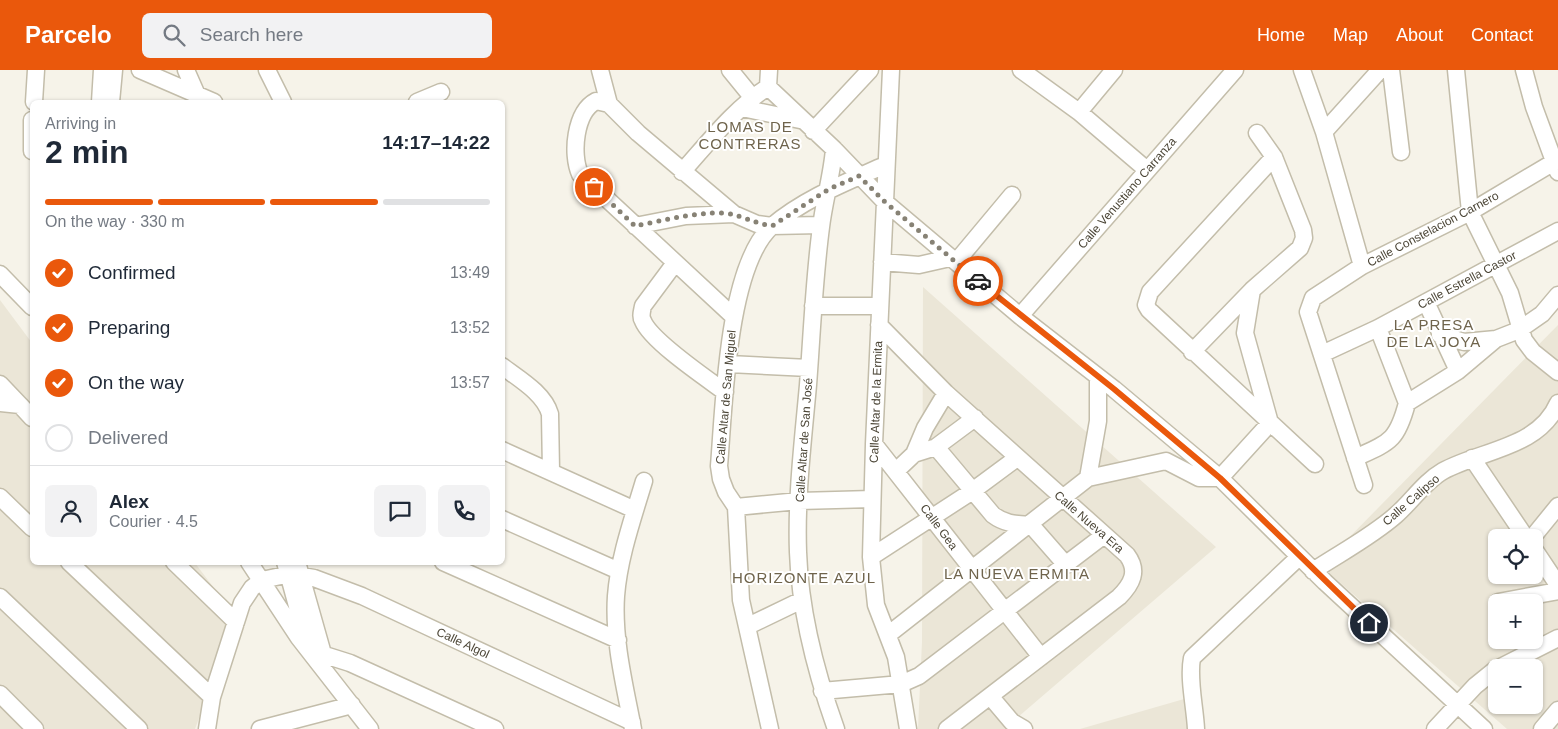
<!DOCTYPE html>
<meta charset="utf-8">
<style>
:root{--surface:#fff;--page:#f2f2f3;--text:#1f2937;--muted:#747a83;--line:#e0e1e3;--accent:#ea580c}
body{margin:0;font-family:Helvetica,sans-serif;background:var(--page);color:var(--text);height:100vh;display:flex;flex-direction:column;font-size:19px;white-space:nowrap}
*{box-sizing:border-box;margin:0}
p{font-size:16px;color:var(--muted)}
.icon{flex:none;width:28px;height:28px;fill:none;stroke:currentColor;stroke-width:2;stroke-linecap:round;stroke-linejoin:round}
.map{position:relative;flex:1;overflow:hidden}
.sheet{position:absolute;left:30px;top:30px;width:475px;height:465px;display:flex;flex-direction:column;background:var(--surface);border-radius:8px;box-shadow:0 1px 4px #0004}
.sheet>*{flex:none}
.tools{position:absolute;left:1488px;top:459px;display:grid;gap:10px}
.tools a{display:grid;place-items:center;width:55px;height:55px;border-radius:8px;background:var(--surface);box-shadow:0 1px 4px #0004;font-size:25px}
.pin{position:absolute;display:grid;place-items:center;width:42px;height:42px;color:#fff;margin:-21px;border:2px solid #fff;border-radius:50%;box-shadow:0 1px 5px #0007}
.courier{position:absolute;display:grid;place-items:center;width:50px;height:50px;margin:-25px;border:4px solid #ea580c;border-radius:50%;background:#fff;color:#222;box-shadow:0 1px 6px #0007}
.head em{font-style:normal;font-weight:600}
.head div{display:flex;flex-direction:column-reverse}
.head{display:flex;align-items:center;justify-content:space-between;height:85px;padding:0 15px}
h1{font-size:32px;font-weight:600;line-height:38px}
.bar{display:grid;grid-template-columns:repeat(4,1fr);gap:8px 5px;align-content:center;height:60px;padding:0 15px}
.bar i{height:6px;border-radius:4px;background:var(--line)}
.bar .selected{background:var(--accent)}
.bar p{grid-column:span 4}
.line{display:flex;align-items:center;gap:12px;padding:0 15px;border-top:1px solid var(--line)}
.line div{flex:1}
.round{display:grid;place-items:center;flex:none;width:52px;height:52px;border-radius:8px;background:var(--page)}
ol{padding:0 15px;list-style:none}
li{display:flex;align-items:center;gap:15px;height:55px}
li p{margin-inline-start:auto}
li .icon{padding:5px;border-radius:50%;background:var(--accent);color:#fff;stroke-width:4}
li:last-child{color:var(--muted)}
li i{width:28px;height:28px;border:2px solid var(--line);border-radius:50%}
header{display:flex;align-items:center;gap:30px;box-sizing:border-box;height:70px;padding:0 25px;background:var(--accent);color:#fff}
header strong{font-size:24px}
nav{display:flex;gap:28px;margin-inline-start:auto;font-size:18px}
.search{width:350px;height:45px;background:var(--page);display:flex;align-items:center;gap:12px;box-sizing:border-box;padding:0 18px;border-radius:8px;color:var(--muted);font-size:19px}
.map>svg:first-child{display:block}
</style>
<header>
<strong>Parcelo</strong>
<div class="search"><svg class="icon" aria-label="search" viewBox="0 0 24 24"><circle cx="10" cy="10" r="6"/><path d="M15 15l6 6"/></svg>Search here</div>
<nav><a>Home</a><a>Map</a><a>About</a><a>Contact</a></nav>
</header>
<div class="map">
<svg width="1558" height="659" viewBox="0 0 1558 659">
<rect width="100%" height="100%" fill="#f6f3e9"/>
<path fill="#ebe6d7" fill-rule="evenodd" d="M923 217 1216 477 1004 659H918L922 572Z
M0 230 32 273V492L195 493 236 547 195 659H0Z
M1558 255V659H1507L1321 496ZM1496 468H1534V505H1496ZM1496 532H1534V570H1496ZM1496 598H1534V635H1496Z
M1191 627 1194 659H1080Z"/>
<g fill="none" stroke-linecap="round" stroke-linejoin="round">
<g stroke="#c3bdaa" stroke-width="19">
<path id="minor" d="M140 0 214 32
M186 0 197 25
M267 0 283 32
M600 0 609 34
M730 0 752 27
M769 0 768 17 834 79 885 132 1020 246 1114 319 1220 408 1325 512 1484 659
M891 0 874 374 871 487 876 535 896 587 908 659
M1021 0 1079 42 1147 100
M1302 0 1324 62 1362 196
M1391 0 1401 82
M1456 0 1470 142 1510 223 1524 270 1533 282 1558 302
M1524 0 1534 37 1558 102
M34 32 36 0
M100 32 102 0
M111 32 114 0
M417 32 441 22
M742 38 800 50
M1079 42 1114 0
M32 50V81
M813 61 870 0
M1324 62 1380 0
M834 79C832 105 824 131 821 157 814 210 812 263 808 315 803 371 796 427 798 482 800 542 816 603 836 659
M1274 87 1150 222 1146 235 1149 240 1315 394
M682 102C709 72 734 39 768 17
M635 156 686 146 734 144
M882 192 919 195 950 188
M956 192 1012 125
M675 193 643 236C642 242 640 246 643 251 651 271 706 308 725 322
M0 204 32 237
M1426 232 1458 301
M813 236H880
M1020 246 1235 0
M734 247 580 104C571 84 575 42 596 31L609 34 638 63 734 144 757 154 772 156 821 155
M879 255 946 323 1127 485C1139 501 1132 514 1119 527L947 659
M1378 258 1407 333
M1440 265 1464 272 1496 269
M1192 282 1252 220 1300 178 1304 168 1303 160 1274 87 1257 63
M1322 284 1378 258 1558 161
M729 294 809 298
M502 296C519 309 544 323 550 344L551 401
M0 314 20 335
M0 333 20 335 32 348
M874 374 1041 587
M936 377 993 445C1005 454 1016 454 1031 455L1066 495
M502 380 635 440
M914 384 925 358 946 323
M1355 388C1390 372 1397 371 1407 333L1458 301 1496 269 1519 260 1542 244 1558 225
M1472 388 1526 468
M896 401 914 384 936 377 975 348
M1088 408 1098 351V307
M1364 415 1308 242 1313 228 1362 196 1470 142 1554 92
M0 427 32 458
M736 437 799 431 872 429
M502 449 619 501
M1532 468 1558 436
M1534 479 1558 515
M871 487 971 422 1017 388
M69 492 212 627
M174 492 236 552
M249 492 299 568 370 659
M285 492 307 573
M297 492 325 591
M443 492 618 570
M1313 501C1340 483 1371 467 1396 445 1412 431 1424 412 1443 401 1481 380 1539 378 1558 333
M0 527 139 659
M1498 532 1558 521
M748 556 802 530
M889 564 1088 408 1166 391 1199 408H1220L1270 353 1245 263 1252 220
M309 580 350 593 495 659
M1499 598 1558 568
M822 621 901 614 919 606 1103 466
M0 624 35 659
M990 626 1012 652 1024 659
M207 659 212 627 242 533 252 518 262 510 290 504 314 508 362 526 632 652
M260 659 352 635
M633 659C625 617 613 570 616 526 619 487 633 448 644 411
M770 659 741 530 736 437 726 422 721 409 719 396C724 337 727 196 772 156 805 128 847 112 885 95
M1196 659C1195 637 1188 609 1192 588L1299 487
M1435 659 1475 616 1496 599
M1542 659 1558 640"/>
</g>
<use href="#minor" stroke="#fff" stroke-width="16"/>
</g>
<g fill="none" stroke-linecap="round" stroke-linejoin="round">
<path stroke="#878275" stroke-width="5" stroke-dasharray="0 9" d="M594 117 635 156C660 151 712 138 735 145 748 149 759 154 772 156L829 119 859 106 885 132 978 211"/>
<path stroke="#ea580c" stroke-width="6" d="M978 211 1114 319 1220 408 1369 553"/>
</g>
<g text-anchor="middle" stroke-width="4" stroke-linejoin="round" paint-order="stroke">
<g font-size="12" fill="#4b4536" stroke="#fff">
<text transform="translate(1127 123) rotate(-49)" y="4">Calle Venustiano Carranza</text>
<text transform="translate(1433 159) rotate(-28)" y="4">Calle Constelacion Carnero</text>
<text transform="translate(1467 210) rotate(-28)" y="4">Calle Estrella Castor</text>
<text transform="translate(726 327) rotate(-85)" y="4">Calle Altar de San Miguel</text>
<text transform="translate(876 332) rotate(-88)" y="4">Calle Altar de la Ermita</text>
<text transform="translate(804 370) rotate(-86)" y="4">Calle Altar de San José</text>
<text transform="translate(1411 430) rotate(-41)" y="4">Calle Calipso</text>
<text transform="translate(1089 452) rotate(41)" y="4">Calle Nueva Era</text>
<text transform="translate(939 457) rotate(53)" y="4">Calle Gea</text>
<text transform="translate(463 573) rotate(25)" y="4">Calle Algol</text>
</g>
<g font-size="15" letter-spacing="1" fill="#6f644c" stroke="#fff">
<text x="750" y="62">LOMAS DE<tspan x="750" dy="17">CONTRERAS</tspan></text>
<text x="1434" y="260">LA PRESA<tspan x="1434" dy="17">DE LA JOYA</tspan></text>
<text x="1017" y="509">LA NUEVA ERMITA</text>
<text x="804" y="513">HORIZONTE AZUL</text>
</g>
</g>
</svg>
<div class="tools">
<a><svg class="icon" aria-label="locate" viewBox="0 0 24 24"><circle cx="12" cy="12" r="6"/><path d="M12 2v4M12 18v4M2 12h4M18 12h4"/></svg></a>
<a>+</a>
<a>−</a>
</div>
<div class="pin" style="left:594px;top:117px;background:#ea580c"><svg class="icon" aria-label="bag" viewBox="0 0 24 24"><path d="M5 8h14l-1 12H6zM9 8a3 3 0 0 1 6 0"/></svg></div>
<div class="pin" style="left:1369px;top:553px;background:#1f2937"><svg class="icon" aria-label="home" viewBox="0 0 24 24"><path d="M3 11l9-7 9 7M6 9v11h12V9"/></svg></div>
<div class="courier" style="left:978px;top:211px"><svg class="icon" aria-label="car" viewBox="0 0 24 24"><path d="M5 17H2v-5l4-1 3-4h7l3 4 3 1v5h-3M9 17h6M6 11h13"/><circle cx="7" cy="17" r="2"/><circle cx="17" cy="17" r="2"/></svg></div>
<section class="sheet">
<div class="head"><div><h1>2 min</h1><p>Arriving in</p></div><em>14:17–14:22</em></div>
<div class="bar"><i class="selected"></i><i class="selected"></i><i class="selected"></i><i></i><p>On the way · 330 m</p></div>
<ol>
<li><svg class="icon" aria-label="check" viewBox="0 0 24 24"><path d="M5 12l5 5 9-10"/></svg>Confirmed<p>13:49</p></li>
<li><svg class="icon" aria-label="check" viewBox="0 0 24 24"><path d="M5 12l5 5 9-10"/></svg>Preparing<p>13:52</p></li>
<li><svg class="icon" aria-label="check" viewBox="0 0 24 24"><path d="M5 12l5 5 9-10"/></svg>On the way<p>13:57</p></li>
<li><i></i>Delivered</li>
</ol>
<div class="line" style="height:90px"><a class="round"><svg class="icon" aria-label="person" viewBox="0 0 24 24"><circle cx="12" cy="8" r="4"/><path d="M4 21q1-7 8-7t8 7"/></svg></a><div><b>Alex</b><p>Courier · 4.5</p></div><a class="round"><svg class="icon" aria-label="chat" viewBox="0 0 24 24"><path d="M4 5h16v11H9l-5 4z"/></svg></a><a class="round"><svg class="icon" aria-label="phone" viewBox="0 0 24 24"><path d="M5 4h4l2 5-3 2q2 4 5 5l2-3 5 2v4C11 20 4 13 5 4z"/></svg></a></div>
</section>
</div>
